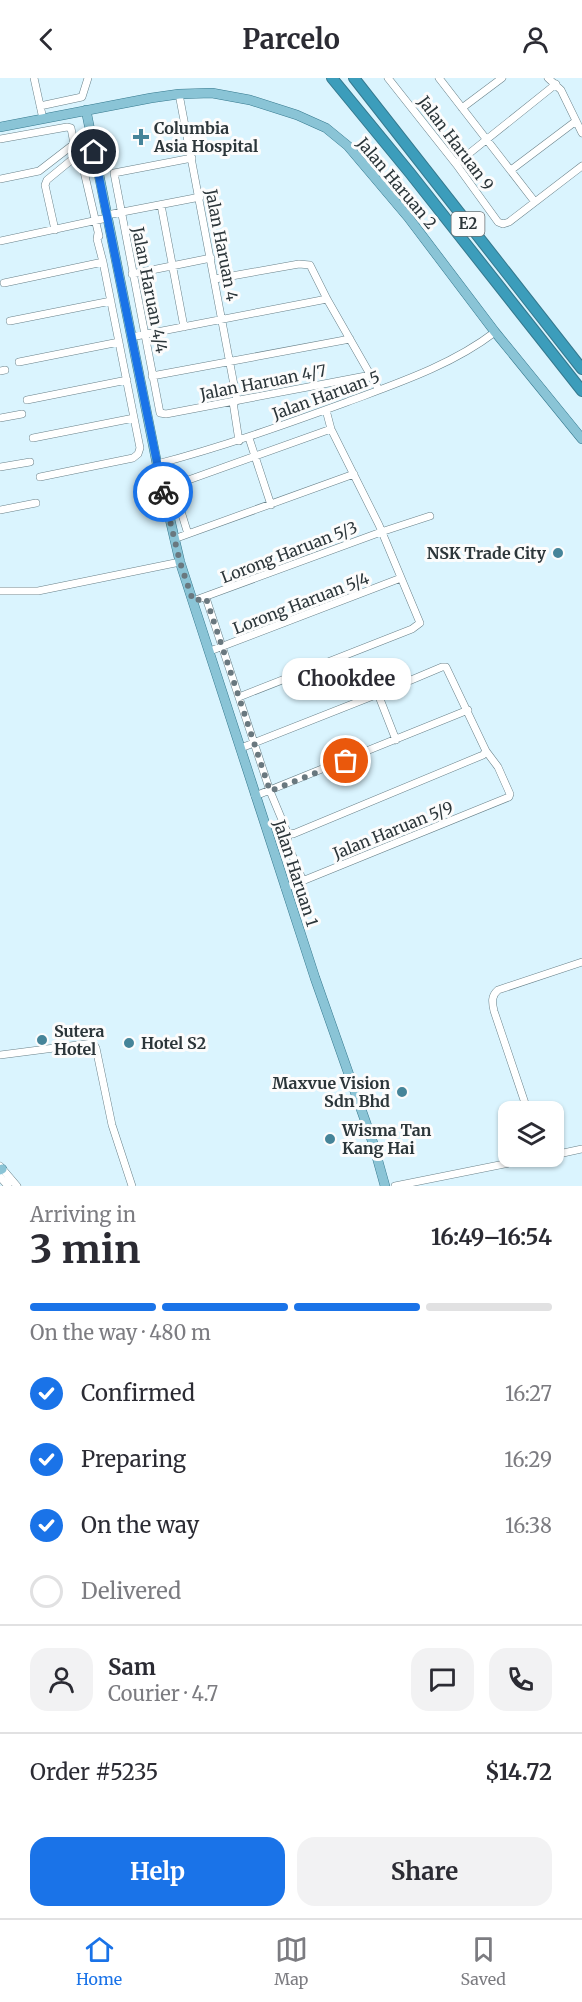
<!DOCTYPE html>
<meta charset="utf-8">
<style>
:root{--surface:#fff;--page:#f2f2f3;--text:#2b2b33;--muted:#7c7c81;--line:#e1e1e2;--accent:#1a73e8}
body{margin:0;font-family:Merriweather,serif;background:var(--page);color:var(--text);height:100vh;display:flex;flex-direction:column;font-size:22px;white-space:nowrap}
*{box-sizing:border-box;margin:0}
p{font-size:20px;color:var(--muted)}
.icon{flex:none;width:33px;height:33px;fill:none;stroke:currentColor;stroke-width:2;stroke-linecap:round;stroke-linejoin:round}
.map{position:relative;height:1108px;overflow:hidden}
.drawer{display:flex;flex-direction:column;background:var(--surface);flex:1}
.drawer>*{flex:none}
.fabs{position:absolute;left:498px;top:1023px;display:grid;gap:12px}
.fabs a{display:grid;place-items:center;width:66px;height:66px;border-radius:12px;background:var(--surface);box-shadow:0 2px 4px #0004;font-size:30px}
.pin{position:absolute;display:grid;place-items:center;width:51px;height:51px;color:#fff;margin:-26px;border:3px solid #fff;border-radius:50%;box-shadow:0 2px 6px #0007}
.courier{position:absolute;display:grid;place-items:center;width:60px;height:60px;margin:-30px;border:4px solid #1a73e8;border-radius:50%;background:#fff;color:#222;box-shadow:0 2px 8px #0007}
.bubble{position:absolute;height:42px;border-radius:18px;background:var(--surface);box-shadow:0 2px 4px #0004;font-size:20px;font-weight:700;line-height:42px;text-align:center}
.summary em{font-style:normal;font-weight:700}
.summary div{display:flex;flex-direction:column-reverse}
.summary{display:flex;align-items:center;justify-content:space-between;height:102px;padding:0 30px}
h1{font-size:39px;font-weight:700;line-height:45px}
.bar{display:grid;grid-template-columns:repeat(4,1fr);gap:9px 6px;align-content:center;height:72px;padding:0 30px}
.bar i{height:8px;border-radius:4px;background:var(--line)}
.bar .active{background:var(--accent)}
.bar p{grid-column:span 4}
.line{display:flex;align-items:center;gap:15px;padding:0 30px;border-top:2px solid var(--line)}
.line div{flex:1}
.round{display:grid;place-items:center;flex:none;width:63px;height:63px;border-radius:18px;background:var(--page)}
ol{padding:0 30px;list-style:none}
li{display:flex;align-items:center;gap:18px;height:66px}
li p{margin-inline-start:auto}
li .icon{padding:6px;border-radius:50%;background:var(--accent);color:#fff;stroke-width:4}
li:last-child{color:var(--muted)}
li i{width:33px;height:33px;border:3px solid var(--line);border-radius:50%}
.button{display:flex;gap:12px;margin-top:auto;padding:12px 30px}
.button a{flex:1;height:69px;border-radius:18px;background:var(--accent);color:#fff;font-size:24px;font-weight:700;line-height:69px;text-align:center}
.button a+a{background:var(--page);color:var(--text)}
header{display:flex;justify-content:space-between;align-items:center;height:78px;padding:0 30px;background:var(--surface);font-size:27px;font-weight:700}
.tab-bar{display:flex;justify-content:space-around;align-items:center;height:84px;border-top:2px solid var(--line);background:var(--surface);font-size:16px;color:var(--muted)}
.tab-bar a{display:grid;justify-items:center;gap:3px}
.tab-bar .active{color:var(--accent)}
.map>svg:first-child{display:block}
</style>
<header><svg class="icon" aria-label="back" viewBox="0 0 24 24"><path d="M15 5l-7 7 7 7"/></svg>Parcelo<svg class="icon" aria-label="person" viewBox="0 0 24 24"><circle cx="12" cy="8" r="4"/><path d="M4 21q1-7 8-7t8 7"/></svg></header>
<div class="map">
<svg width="582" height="1108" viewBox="0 0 582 1108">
<rect width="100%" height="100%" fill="#daf4fe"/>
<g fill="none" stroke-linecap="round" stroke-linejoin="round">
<g stroke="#698189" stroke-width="8">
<path id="minor" d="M34 0 43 41
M388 0 456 86 498 144 503 146 509 144 582 88
M439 0 535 124
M548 0 561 12 582 55
M179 16 237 323
M40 28 82 19 88 0
M462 30 502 0
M0 61 67 49 71 50 74 66 39 93 0 101
M192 80 114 95 160 335 166 336 371 297
M456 86 556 6
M511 92 576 43
M161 127 184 249
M107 137 200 119
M55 152 45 107 47 102 75 79 79 80 82 85 99 158
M0 163 107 140
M132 196 211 180
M215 201 299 186 310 187 327 221 379 312
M4 205 103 184
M10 243 111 223
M131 259 327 221
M19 284 119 264
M0 293 5 292
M152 298 350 261
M27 322 127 302
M233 324 239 363
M0 340 22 336
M33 360 134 340
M249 360 271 427
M157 386C222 369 284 347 347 324 398 305 452 287 495 254
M0 389 30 384
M40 399 133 380 138 376 140 370 103 184 97 161 98 155
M0 432 36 425
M188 456 175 414 176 408 180 405 331 351
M174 461 354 396
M0 513H38L180 484
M206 520 270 713 287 754 288 767 303 803
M193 523 381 454 430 438
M210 573 401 500
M378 616 396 662
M239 619 412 551 420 545 379 447 331 351 326 332
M241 670 378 616 442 589H446L486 673 498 689 510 716 509 719 285 810
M255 718 468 632
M287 754 293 756 483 677 486 673
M0 977 93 965 96 970 112 1047 132 1108
M528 1034 494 933C492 924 491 918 498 912L582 884
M554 1077 582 1071
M0 1088 17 1108
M0 1099 8 1108
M395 1108 544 1078"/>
</g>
<g stroke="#36798e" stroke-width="10">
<path id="major" d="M86 32 157 386 180 484 315 900 373 1065 385 1108
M0 49 151 20 179 16 212 15 250 22 297 37 326 50 348 68 408 139 495 254 582 361
M0 1092 2 1091"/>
</g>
<g stroke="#36798e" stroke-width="12">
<path id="highway" d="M332 0 410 95 582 313
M354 0 582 291"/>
</g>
<use href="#minor" stroke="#fff" stroke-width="7"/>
<use href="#major" stroke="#8ac4d6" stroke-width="9"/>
<use href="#highway" stroke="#3c9dbb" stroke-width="10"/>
</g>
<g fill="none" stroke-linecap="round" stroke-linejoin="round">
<path stroke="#69787f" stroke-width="6" stroke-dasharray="0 10.8" d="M163 414 180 484 193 523 206 520 270 713 346 683"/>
<path stroke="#1a73e8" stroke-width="8" d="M94 74 163 414"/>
</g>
<g fill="#458499" stroke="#fcfcfc" stroke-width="2">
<path d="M138 50h6v6h6v6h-6v6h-6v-6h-6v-6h6z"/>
<circle cx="558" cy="475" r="6"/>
<circle cx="42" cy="962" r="6"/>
<circle cx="129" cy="965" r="6"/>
<circle cx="402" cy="1014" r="6"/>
<circle cx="330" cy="1061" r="6"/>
</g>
<g text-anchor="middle" stroke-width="6" stroke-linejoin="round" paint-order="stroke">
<rect fill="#fcfcfc" stroke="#6a7174" stroke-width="1.5" x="451.5" y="134" width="33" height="24" rx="4.5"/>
<g font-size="15" font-weight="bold" fill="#2c363a">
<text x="468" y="151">E2</text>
</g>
<g font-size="16" font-weight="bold" fill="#2c363a" stroke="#fcfcfc" text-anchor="start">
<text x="154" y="56">Columbia<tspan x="154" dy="18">Asia Hospital</tspan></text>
<text x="546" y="481" text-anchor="end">NSK Trade City</text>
<text x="54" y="959">Sutera<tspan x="54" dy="18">Hotel</tspan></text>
<text x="141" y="971">Hotel S2</text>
<text x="390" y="1011" text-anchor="end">Maxvue Vision<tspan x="390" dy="18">Sdn Bhd</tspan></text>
<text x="342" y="1058">Wisma Tan<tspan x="342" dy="18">Kang Hai</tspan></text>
</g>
<g font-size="16" fill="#2c363a" stroke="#fcfcfc">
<text transform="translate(456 65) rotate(53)" y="6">Jalan Haruan 9</text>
<text transform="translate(397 105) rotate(50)" y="6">Jalan Haruan 2</text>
<text transform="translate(222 167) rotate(79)" y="6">Jalan Haruan 4</text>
<text transform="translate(150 212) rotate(79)" y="6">Jalan Haruan 4/4</text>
<text transform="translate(263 304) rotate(-11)" y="6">Jalan Haruan 4/7</text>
<text transform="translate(326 317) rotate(-20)" y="6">Jalan Haruan 5</text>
<text transform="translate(289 474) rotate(-21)" y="6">Lorong Haruan 5/3</text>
<text transform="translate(301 525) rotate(-21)" y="6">Lorong Haruan 5/4</text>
<text transform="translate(393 752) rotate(-22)" y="6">Jalan Haruan 5/9</text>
<text transform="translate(296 795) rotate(72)" y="6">Jalan Haruan 1</text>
</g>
</g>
</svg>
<div class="fabs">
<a><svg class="icon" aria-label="layers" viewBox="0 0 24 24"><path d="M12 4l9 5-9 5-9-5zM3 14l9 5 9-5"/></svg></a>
</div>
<div class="pin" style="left:346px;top:683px;background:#ea580c"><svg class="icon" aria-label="bag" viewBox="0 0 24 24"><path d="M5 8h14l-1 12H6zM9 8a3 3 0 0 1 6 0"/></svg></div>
<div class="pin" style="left:94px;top:74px;background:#1f2937"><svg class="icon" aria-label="home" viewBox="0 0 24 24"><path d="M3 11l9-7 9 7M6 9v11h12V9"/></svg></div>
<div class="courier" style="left:163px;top:414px"><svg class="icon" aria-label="bike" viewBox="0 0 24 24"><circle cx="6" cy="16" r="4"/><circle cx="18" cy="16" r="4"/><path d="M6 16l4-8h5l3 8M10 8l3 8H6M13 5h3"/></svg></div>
<div class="bubble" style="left:282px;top:580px;width:129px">Chookdee</div>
</div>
<section class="drawer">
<div class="summary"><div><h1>3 min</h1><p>Arriving in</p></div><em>16:49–16:54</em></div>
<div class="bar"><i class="active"></i><i class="active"></i><i class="active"></i><i></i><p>On the way · 480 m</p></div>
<ol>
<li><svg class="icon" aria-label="check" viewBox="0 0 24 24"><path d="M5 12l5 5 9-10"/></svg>Confirmed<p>16:27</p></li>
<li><svg class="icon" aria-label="check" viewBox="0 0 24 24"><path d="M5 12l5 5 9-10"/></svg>Preparing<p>16:29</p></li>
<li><svg class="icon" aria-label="check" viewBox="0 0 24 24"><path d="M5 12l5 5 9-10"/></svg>On the way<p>16:38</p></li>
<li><i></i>Delivered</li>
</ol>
<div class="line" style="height:108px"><a class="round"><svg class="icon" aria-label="person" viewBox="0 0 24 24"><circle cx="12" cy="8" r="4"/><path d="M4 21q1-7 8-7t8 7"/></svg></a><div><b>Sam</b><p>Courier · 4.7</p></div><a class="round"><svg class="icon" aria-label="chat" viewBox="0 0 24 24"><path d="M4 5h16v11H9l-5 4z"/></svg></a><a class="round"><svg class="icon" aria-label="phone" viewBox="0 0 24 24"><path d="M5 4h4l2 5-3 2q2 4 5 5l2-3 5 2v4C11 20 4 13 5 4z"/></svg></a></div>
<div class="line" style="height:78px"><div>Order #5235</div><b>$14.72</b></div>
<div class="button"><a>Help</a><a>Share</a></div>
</section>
<nav class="tab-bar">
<a class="active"><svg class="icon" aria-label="home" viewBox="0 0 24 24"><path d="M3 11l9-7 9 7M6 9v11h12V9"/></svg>Home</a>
<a><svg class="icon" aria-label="map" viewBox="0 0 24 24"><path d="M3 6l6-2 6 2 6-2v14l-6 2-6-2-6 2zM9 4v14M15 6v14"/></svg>Map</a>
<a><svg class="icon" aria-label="saved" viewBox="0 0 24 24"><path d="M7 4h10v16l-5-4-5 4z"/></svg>Saved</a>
</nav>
